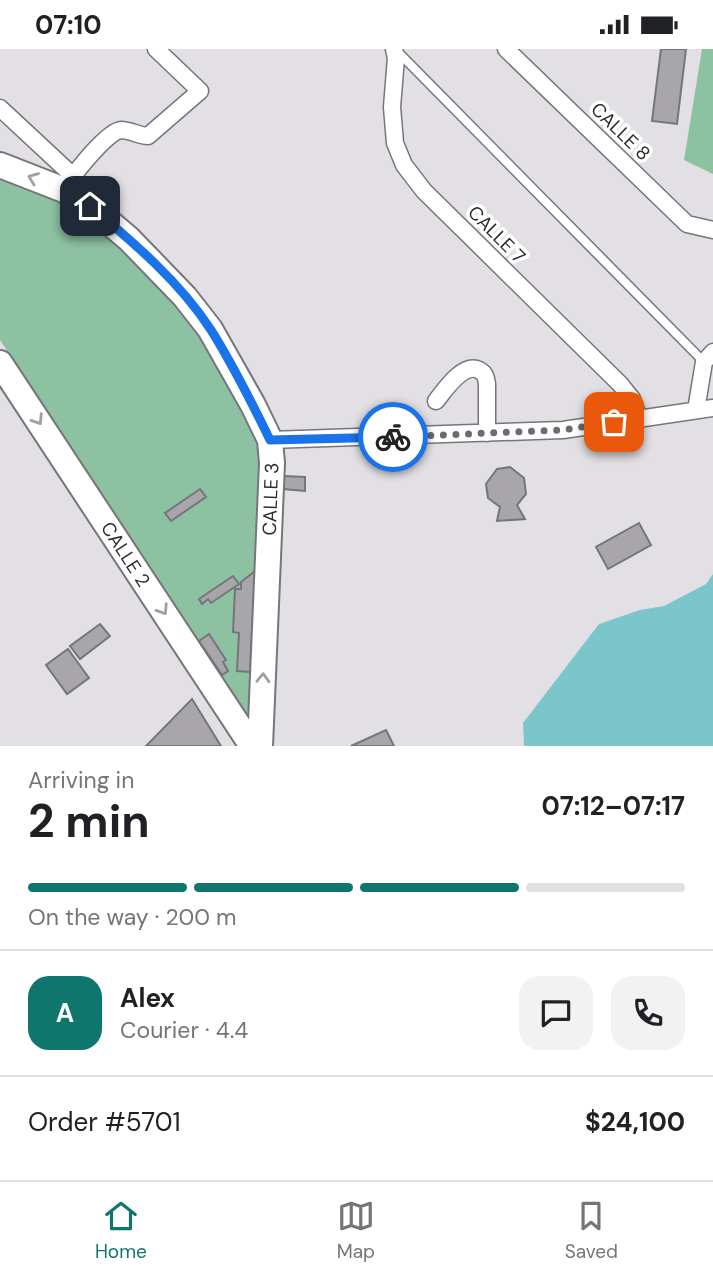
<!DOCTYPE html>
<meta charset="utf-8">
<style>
:root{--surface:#fff;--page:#f2f2f2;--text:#202124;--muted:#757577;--line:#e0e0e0;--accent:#0f766e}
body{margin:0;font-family:"DM Sans",sans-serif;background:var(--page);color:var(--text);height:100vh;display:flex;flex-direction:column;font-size:26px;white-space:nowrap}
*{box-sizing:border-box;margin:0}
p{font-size:23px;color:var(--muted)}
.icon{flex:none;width:38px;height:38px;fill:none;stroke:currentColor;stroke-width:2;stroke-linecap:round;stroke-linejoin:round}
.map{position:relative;height:697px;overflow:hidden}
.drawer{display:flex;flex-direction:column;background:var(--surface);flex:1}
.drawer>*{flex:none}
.pin{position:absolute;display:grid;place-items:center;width:60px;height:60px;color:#fff;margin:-30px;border-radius:14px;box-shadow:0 4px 10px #0006}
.courier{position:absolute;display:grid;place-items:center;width:70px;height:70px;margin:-35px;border:5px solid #1a73e8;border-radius:50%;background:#fff;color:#222;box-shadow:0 2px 9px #0007}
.head em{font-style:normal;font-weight:700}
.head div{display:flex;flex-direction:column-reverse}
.head{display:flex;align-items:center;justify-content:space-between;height:119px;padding:0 28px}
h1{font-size:46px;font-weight:700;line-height:52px}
.bar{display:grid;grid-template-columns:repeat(4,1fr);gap:10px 7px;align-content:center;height:84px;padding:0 28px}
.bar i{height:9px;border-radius:5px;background:var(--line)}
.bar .selected{background:var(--accent)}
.bar p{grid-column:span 4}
.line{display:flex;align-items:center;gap:18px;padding:0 28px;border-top:2px solid var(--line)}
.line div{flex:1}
.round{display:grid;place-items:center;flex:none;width:74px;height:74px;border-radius:21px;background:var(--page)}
.status{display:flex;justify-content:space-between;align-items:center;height:49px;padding:0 35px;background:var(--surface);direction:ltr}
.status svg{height:19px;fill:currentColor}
.tab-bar{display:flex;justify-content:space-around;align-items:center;height:98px;border-top:2px solid var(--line);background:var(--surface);font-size:19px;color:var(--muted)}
.tab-bar a{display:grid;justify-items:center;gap:4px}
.tab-bar .selected{color:var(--accent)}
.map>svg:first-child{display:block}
</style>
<div class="status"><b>07:10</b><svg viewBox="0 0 49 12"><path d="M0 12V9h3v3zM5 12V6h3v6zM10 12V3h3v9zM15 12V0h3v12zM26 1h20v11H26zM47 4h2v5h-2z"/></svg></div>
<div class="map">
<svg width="713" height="697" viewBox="0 0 713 697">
<rect width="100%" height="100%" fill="#e2e0e4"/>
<path fill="#8cc1a2" d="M702 0H713V125L684 111Z
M0 124 18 129 92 169 195 273 250 372 261 402 250 663 247 665 243 663 0 291Z"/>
<path fill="#7ac6cb" d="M713 525V697H524L523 674 599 575 640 561 664 557 706 535Z"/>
<path fill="#a8a6aa" stroke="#767579" stroke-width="2" d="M661 0H686L677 75 652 72Z
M510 418 524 429 526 445 517 456 525 470 497 472 500 458 488 449 486 435 497 420Z
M284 427 305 428V442L283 440Z
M200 440 206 448 171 472 165 464Z
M639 474 651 496 608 520 596 498Z
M255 522 250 623 237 622 239 584 233 583 235 540H241V533Z
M233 527 239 535 211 554 208 550 202 555 199 550Z
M100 575 110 587 80 610 70 597Z
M209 585 226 611 223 613 228 622 222 626 199 592Z
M68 600 89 629 67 645 46 616Z
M192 650 221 697H146Z
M386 681 394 697H351Z"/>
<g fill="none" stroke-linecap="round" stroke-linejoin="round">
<g stroke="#777579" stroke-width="11">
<path id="service" d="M396 1 704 313"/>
</g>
<g stroke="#777579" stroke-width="19">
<path id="minor" d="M394 0 396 9 392 58 395 94 404 116 424 142 620 335 632 350 639 370
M506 0 687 175 713 181
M0 59 72 126
M64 141C71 128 107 82 121 81 131 81 139 87 148 87L200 42 156 0
M436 352C444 342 463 313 479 321 485 324 486 328 487 335V384
M696 361 704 313 713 303
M270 391 563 381 713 359"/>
</g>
<g stroke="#777579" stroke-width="28">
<path id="primary" d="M0 116 64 141 90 157 129 190 185 248 210 280 253 356 270 391 272 414 260 697
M0 314 252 697"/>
</g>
<use href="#service" stroke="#fff" stroke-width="8"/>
<use href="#minor" stroke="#fff" stroke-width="16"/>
<use href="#primary" stroke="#fff" stroke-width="24"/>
</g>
<defs><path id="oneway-chevron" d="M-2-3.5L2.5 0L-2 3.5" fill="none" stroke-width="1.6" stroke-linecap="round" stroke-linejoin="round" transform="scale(1.75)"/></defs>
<g stroke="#a0a0a0">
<use href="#oneway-chevron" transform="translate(33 129) rotate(-159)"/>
<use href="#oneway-chevron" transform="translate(38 371) rotate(57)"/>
<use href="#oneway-chevron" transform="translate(163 561) rotate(57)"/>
<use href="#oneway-chevron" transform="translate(263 629) rotate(-88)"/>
</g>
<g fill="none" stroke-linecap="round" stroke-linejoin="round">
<path stroke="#6c6b6d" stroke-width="7" stroke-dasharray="0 12.6" d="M393 388 563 381 614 373"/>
<path stroke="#1a73e8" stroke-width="9" d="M90 157C134 194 180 233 211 281 233 316 252 354 270 391L393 388"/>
</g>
<g text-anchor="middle" stroke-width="7" stroke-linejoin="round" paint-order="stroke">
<g font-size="19" fill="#2d2c2d" stroke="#fff">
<text transform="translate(621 82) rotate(44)" y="7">CALLE 8</text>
<text transform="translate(497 185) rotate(45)" y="7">CALLE 7</text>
<text transform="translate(270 450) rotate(-88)" y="7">CALLE 3</text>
<text transform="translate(126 505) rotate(57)" y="7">CALLE 2</text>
</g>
</g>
</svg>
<div class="pin" style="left:614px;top:373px;background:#ea580c"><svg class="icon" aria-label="bag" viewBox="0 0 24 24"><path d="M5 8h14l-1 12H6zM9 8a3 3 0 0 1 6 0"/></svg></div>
<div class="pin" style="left:90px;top:157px;background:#1f2937"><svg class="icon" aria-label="home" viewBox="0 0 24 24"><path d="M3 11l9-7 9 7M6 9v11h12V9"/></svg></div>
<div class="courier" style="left:393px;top:388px"><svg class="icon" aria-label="bike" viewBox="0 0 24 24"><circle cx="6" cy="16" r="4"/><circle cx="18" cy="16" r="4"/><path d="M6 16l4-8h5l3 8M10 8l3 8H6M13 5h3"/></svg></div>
</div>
<section class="drawer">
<div class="head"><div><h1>2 min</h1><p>Arriving in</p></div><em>07:12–07:17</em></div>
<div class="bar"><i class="selected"></i><i class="selected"></i><i class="selected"></i><i></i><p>On the way · 200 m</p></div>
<div class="line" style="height:126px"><b class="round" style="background:var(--accent);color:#fff">A</b><div><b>Alex</b><p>Courier · 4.4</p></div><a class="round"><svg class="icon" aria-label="chat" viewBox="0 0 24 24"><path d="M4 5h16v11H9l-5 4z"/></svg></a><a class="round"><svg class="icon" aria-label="phone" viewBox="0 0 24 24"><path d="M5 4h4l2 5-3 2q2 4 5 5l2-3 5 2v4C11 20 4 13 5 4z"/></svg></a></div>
<div class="line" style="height:91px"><div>Order #5701</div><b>$24,100</b></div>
</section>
<nav class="tab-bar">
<a class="selected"><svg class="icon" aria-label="home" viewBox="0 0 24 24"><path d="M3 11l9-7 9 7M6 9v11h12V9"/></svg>Home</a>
<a><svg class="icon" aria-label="map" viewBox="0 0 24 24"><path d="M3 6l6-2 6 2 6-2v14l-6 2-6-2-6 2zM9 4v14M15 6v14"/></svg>Map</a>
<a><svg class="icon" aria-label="saved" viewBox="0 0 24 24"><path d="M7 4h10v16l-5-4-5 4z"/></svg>Saved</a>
</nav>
